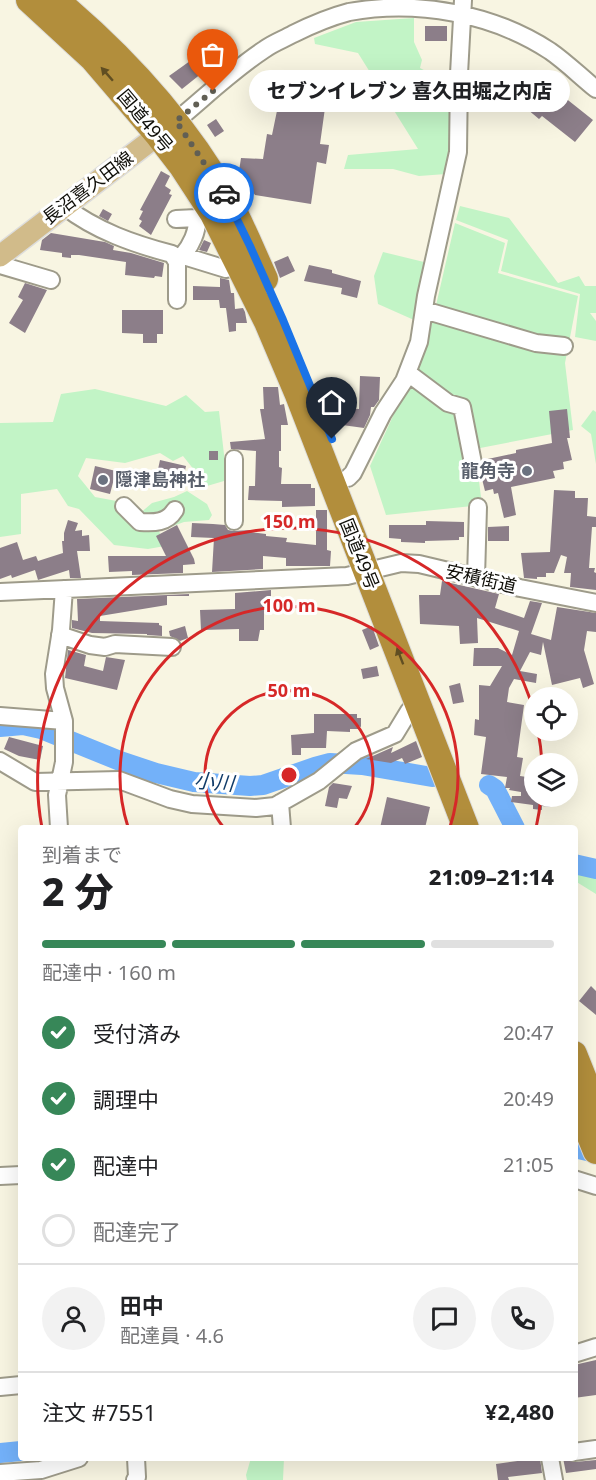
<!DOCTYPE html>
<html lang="ja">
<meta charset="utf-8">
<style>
:root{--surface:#fff;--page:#f2f2f2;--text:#202124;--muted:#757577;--line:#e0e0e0;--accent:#378758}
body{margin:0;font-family:"Noto Sans","Noto Sans JP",sans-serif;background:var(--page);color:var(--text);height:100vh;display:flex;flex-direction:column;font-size:22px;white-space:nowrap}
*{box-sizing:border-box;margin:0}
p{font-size:20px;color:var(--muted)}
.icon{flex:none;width:33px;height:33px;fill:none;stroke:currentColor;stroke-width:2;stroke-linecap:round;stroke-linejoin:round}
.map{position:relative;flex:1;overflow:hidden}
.drawer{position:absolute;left:18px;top:825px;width:560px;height:636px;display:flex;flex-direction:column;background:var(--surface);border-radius:6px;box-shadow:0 6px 24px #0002}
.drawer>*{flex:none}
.buttons{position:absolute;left:524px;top:687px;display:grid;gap:12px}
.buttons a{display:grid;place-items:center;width:54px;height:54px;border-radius:50%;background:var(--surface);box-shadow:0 6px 24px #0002;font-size:30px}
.pin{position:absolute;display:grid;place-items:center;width:51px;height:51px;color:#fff;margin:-62px -26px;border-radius:50% 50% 50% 0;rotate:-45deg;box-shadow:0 0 6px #0007}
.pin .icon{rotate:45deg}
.courier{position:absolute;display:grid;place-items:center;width:60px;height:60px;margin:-30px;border:4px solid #1a73e8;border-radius:50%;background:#fff;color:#222;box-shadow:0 2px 8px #0007}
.bubble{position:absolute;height:42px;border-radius:21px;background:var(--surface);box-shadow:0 6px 24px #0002;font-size:20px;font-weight:800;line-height:42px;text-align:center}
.overview em{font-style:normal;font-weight:800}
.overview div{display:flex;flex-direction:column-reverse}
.overview{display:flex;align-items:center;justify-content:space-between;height:102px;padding:0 24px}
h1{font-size:39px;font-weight:800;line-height:45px}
.bar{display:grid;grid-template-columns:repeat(4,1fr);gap:9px 6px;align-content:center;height:72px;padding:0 24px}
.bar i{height:8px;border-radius:4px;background:var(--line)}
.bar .current{background:var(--accent)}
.bar p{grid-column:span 4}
.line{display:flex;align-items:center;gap:15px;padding:0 24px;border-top:2px solid var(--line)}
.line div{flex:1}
.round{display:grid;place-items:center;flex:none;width:63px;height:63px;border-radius:32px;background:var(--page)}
ol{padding:0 24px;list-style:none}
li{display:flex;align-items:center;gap:18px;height:66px}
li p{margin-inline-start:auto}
li .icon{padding:6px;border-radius:50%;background:var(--accent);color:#fff;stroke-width:4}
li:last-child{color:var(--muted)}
li i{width:33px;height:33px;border:3px solid var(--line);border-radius:50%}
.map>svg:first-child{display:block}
</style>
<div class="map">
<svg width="596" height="1480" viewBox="0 0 596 1480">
<rect width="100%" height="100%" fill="#f8f5e2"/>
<path fill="#c2f4c6" d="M414 18V42L422 60 420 68 452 85V128L446 174 419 176 393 169H344L348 155 418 149 358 53 315 44 314 38 356 22Z
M460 206 509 218 558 283 579 276 585 286H596V313H590L596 321V341L575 337 580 294 501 271 508 240 456 220Z
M455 223 505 243 498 273 578 296 565 363 573 430 475 449 482 505 386 515 370 466 428 340Z
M383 252 424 262 414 320 378 304 374 276Z
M95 389 166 406 186 395 205 412 219 411 225 463 224 481 207 486 183 456 173 461 160 453 125 463 86 458 78 476 95 497 122 502 138 515 152 503 174 497 187 491 207 504 212 515 209 520 184 522 159 531 165 546 148 549 114 545 79 509 68 506 57 489 21 494V534L0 537V423L53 422 61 394Z
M593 410 596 412V464L591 434 581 426Z
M575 867 596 873V894L575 881Z
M251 1458H284L283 1480H247L246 1475Z"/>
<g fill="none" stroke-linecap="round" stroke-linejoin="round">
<path stroke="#73b1f9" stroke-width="20" d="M0 727 23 725 41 729 120 761 156 773 194 782 250 786 263 785 315 767 330 763 362 765 432 777
M489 785 495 789 515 828
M574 864 596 869
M574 1148 596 1153
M0 1453 21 1451"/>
</g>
<path fill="#8c7e89" d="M425 26H447V41H425Z
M190 61 202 73 182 89 169 76Z
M544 87 547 90 549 87 559 93 593 120 575 142 542 116 539 119 527 109Z
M279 101 325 108 320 144 329 145 326 164 317 162 311 204 255 195 239 171 241 158 263 159 267 134 272 135Z
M216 119 224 131 215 137 207 125Z
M161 171 170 176 165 186 171 190 169 194 172 195 151 235 139 226 142 221 139 219 143 211 140 210Z
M103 209 112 214 108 221 99 216Z
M51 233 105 242 114 246 113 250 131 253 164 263 162 277 155 276 154 278 125 275 126 262 79 255H71V258L62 257V253L40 250 42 240Z
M204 240 211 243 207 252 199 250Z
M288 256 295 271 280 278 274 262Z
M309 265 332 270V273L361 281 357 298 341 294 342 288 304 281Z
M220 278 229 280 231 293H234L235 309 243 308 245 312 247 323H236V331L229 332 226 308H220L219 300H193V286L220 287Z
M25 283 47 290 25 333 9 323 23 300 18 297Z
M122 310H163V334H157V343H143V334L122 333Z
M360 376 380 377 379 400 374 407H371L370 415 364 428 335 424 336 407 359 409Z
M263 387H278L280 405 284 404 288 425H281V451H279V467L282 468 281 484H311V488H315V506L282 507V501L248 500 249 486H255L256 451 231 449 230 442 265 439 260 409H264Z
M567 409 570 438H567L572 460 563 462 564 469 553 471 555 478 511 487 516 515 504 518 498 493 494 494 493 489 485 491 480 471 483 460 516 453V450L552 443 549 411Z
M209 451H218V460H209Z
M160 460 186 466 183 479 157 474Z
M95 466 116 471 110 494 90 489Z
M554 490 575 491V498H588L587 516 596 517V527H592L589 568H595L594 572 596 573V590L570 587 571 573H564L567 557 561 555 554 573H546V577H537V579L524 578 521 553 550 552Z
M316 510H327V550L331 551 330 566H286V558L263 556V569L212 572 214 538 191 537 192 523 213 524 225 525 228 530 233 531 251 530V532L266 534V536L287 538 286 542 316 545Z
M68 520 78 523 75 531 82 530V536L89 535 90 551H77L81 578H70L69 570 38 580 35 570 12 578 11 575 0 579V548L17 542 23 560 36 556 38 561 63 553 62 541H64V533Z
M426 521 464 522V537H459V540L425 541V543L401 542V539L389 538V525H426Z
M177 525 194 559 195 564 183 565V573L132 575V571L109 572 108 556H166L156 536Z
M509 526V541H488V527Z
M442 581 499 594 495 608 524 618 530 601 542 603 531 634 551 640 557 607 596 613V632L587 631 584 650 594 684 583 688 580 678 552 685 543 642 541 655 530 652 520 671 537 674 536 683 514 679 509 688 507 702 524 705 517 757 523 758 520 776 534 778V796H552L551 807 542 806V810L533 809V805L511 802 512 796H521V792L509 790 510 788H505L507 777 481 774 486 737 474 735 475 719 479 720V685L490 686 502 666H473L474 648H498L512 655 519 631 477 618 478 643 460 644 459 626 420 624 419 595H440Z
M271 590V605H264V630H260L258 641H239V629L201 630 200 610 235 609V593Z
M189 594V596H167V605L100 616V621L159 623V625L162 626V636L147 635V634L92 633 72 628V620L78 621 77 599Z
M185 626 188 638 180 641 170 636 169 631Z
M372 626 379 646 370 650 362 630Z
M68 650 86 655 84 666 103 671 106 657 125 660 117 690 65 678Z
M377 666 379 676 363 679 361 669Z
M460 683 464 702 453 704 449 686Z
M314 714H357V718H361V727L358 726V729H350V732L327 731 326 748H301V755H292L291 735 314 733Z
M9 737 43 746 40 760 19 756 4 749Z
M416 741 422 757 405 764 402 758 391 763 366 759 393 747 391 753Z
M333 783 352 786 347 799 339 798 337 808 325 806 329 787Z
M387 797 430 807 425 828H380Z
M591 986 596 991V1015L579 1001Z
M596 1360V1395L574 1398V1365Z
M540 1458 542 1473 508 1477 509 1480H498L496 1464Z
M563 1458 575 1462 596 1460V1469L566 1473Z"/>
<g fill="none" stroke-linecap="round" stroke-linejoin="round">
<g stroke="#9e9b8a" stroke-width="20">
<path id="minor" d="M176 121C205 97 233 70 265 49 273 43 284 39 293 34 311 25 330 17 349 12 417 0 492 13 550 51 566 62 581 77 596 89
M64 206C96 231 134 244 172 254L177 262V300
M176 219 197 218 207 213
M182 256C191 246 198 231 197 218
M176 260 182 256 187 257 226 269 240 266
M0 265 51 280
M424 310 536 343 564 346
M408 373 448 403 462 407 473 463
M234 459V521
M348 478 353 473 383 413 404 381 419 342 426 296 458 152 459 74 463 0
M124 506 140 522C154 523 167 523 175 510
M476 578 478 507
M0 592 347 576 401 563 419 564 520 588 596 603
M60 635 90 645 105 647 115 644 172 647
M0 716 64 721
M0 761 35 782 119 780 170 799 192 804 256 808 275 806 319 781 356 751 395 734 409 711 418 702
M280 803 282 828
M59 828 57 795 64 762V721L55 688 54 674 61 630 64 589
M0 1176 21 1175
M574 1179 596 1186
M574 1354 596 1347
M0 1387 21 1385
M574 1452 596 1449
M550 1458 554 1480
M0 1473 41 1470 79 1458
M135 1480 137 1477 136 1458"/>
</g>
<g stroke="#dddddc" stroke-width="24">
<path id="major" d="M0 256 171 125"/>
</g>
<g stroke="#dddddc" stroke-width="28">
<path id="highway" d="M29 0 93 59 158 135 181 165 213 214 267 322 298 395 466 828
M56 0C123 56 185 124 228 200 242 225 253 253 265 279
M574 1054 596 1109
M574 1097 596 1151"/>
</g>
<use href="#minor" stroke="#fff" stroke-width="16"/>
<use href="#major" stroke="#d1bb8a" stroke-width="21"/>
<use href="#highway" stroke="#b28e3c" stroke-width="26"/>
</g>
<defs><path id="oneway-solid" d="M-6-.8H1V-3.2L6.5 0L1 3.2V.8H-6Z" transform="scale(1.5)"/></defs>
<g fill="#604e22">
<use href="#oneway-solid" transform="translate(107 74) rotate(-131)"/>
<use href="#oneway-solid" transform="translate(400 656) rotate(-111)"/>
</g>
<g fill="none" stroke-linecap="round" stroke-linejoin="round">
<path stroke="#615f54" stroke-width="6" stroke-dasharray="0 10.8" d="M213 91 176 121 224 193"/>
<path stroke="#1a73e8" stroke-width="8" d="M224 193 250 246 283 320 332 439"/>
</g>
<g fill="none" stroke="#d62828" stroke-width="3">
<path d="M224 828A84 84 0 1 1 354 828"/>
<path d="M128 827A169 169 0 1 1 450 827"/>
<path d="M541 797A253 253 0 0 1 536 828M42 828A253 253 0 0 1 534 712M538 731A253 253 0 0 1 542 762"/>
</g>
<g fill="#6b7280" stroke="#fff" stroke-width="2">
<circle cx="527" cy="471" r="6"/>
<circle cx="103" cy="480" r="6"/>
</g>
<g text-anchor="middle" stroke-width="6" stroke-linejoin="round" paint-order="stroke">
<g font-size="18" fill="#0f0e08" stroke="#fff">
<text transform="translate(145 121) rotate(50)" y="6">国道49号</text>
<text transform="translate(88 188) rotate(-37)" y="6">長沼喜久田線</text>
<text transform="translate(359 554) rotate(68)" y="6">国道49号</text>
<text transform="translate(481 579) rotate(13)" y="6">安積街道</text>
</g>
<g font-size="18" font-weight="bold" fill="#5b616d" stroke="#fff" text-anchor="end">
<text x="515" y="477">龍角寺</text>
<text x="115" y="486" text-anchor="start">隠津島神社</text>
</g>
<g font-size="20" font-style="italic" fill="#113c69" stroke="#fff">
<text transform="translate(214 782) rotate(5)" y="7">小川</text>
</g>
</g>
<circle cx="289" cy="775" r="9" fill="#d62828" stroke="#fff" stroke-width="3"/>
<g font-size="18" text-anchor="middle" font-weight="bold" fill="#d62828" stroke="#fff" stroke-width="6" stroke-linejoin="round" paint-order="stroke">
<text x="289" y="528">150 m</text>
<text x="289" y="612">100 m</text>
<text x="289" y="697">50 m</text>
</g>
</svg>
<div class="buttons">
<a><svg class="icon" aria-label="locate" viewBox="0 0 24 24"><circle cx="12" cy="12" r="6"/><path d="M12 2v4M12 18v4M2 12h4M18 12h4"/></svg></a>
<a><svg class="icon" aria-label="layers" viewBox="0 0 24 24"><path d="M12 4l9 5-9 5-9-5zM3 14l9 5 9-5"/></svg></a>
</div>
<div class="pin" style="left:213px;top:91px;background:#ea580c"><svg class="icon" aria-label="bag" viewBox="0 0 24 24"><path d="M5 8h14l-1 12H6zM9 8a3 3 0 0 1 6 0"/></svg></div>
<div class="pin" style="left:332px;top:439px;background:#1f2937"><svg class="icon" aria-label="home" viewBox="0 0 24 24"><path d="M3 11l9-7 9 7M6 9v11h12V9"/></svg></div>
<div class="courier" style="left:224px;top:193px"><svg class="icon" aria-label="car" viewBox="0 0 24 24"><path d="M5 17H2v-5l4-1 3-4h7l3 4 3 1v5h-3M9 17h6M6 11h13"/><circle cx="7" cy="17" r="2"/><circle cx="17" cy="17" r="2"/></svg></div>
<div class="bubble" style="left:249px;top:70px;width:321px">セブンイレブン 喜久田堀之内店</div>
<section class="drawer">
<div class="overview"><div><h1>2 分</h1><p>到着まで</p></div><em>21:09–21:14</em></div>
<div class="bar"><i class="current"></i><i class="current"></i><i class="current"></i><i></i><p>配達中 · 160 m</p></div>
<ol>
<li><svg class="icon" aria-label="check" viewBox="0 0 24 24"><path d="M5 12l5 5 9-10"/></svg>受付済み<p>20:47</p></li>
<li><svg class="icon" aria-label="check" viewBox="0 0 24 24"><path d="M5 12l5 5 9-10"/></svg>調理中<p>20:49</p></li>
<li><svg class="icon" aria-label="check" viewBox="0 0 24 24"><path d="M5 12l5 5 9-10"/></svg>配達中<p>21:05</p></li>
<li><i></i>配達完了</li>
</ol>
<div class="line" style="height:108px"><a class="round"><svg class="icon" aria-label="person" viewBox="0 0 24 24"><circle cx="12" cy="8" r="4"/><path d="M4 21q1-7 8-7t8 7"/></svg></a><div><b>田中</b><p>配達員 · 4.6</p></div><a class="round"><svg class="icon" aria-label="chat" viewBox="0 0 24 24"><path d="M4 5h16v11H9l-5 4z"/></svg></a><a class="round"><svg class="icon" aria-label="phone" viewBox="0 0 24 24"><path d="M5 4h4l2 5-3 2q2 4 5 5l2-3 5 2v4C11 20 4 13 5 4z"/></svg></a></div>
<div class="line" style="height:78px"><div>注文 #7551</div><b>¥2,480</b></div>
</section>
</div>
